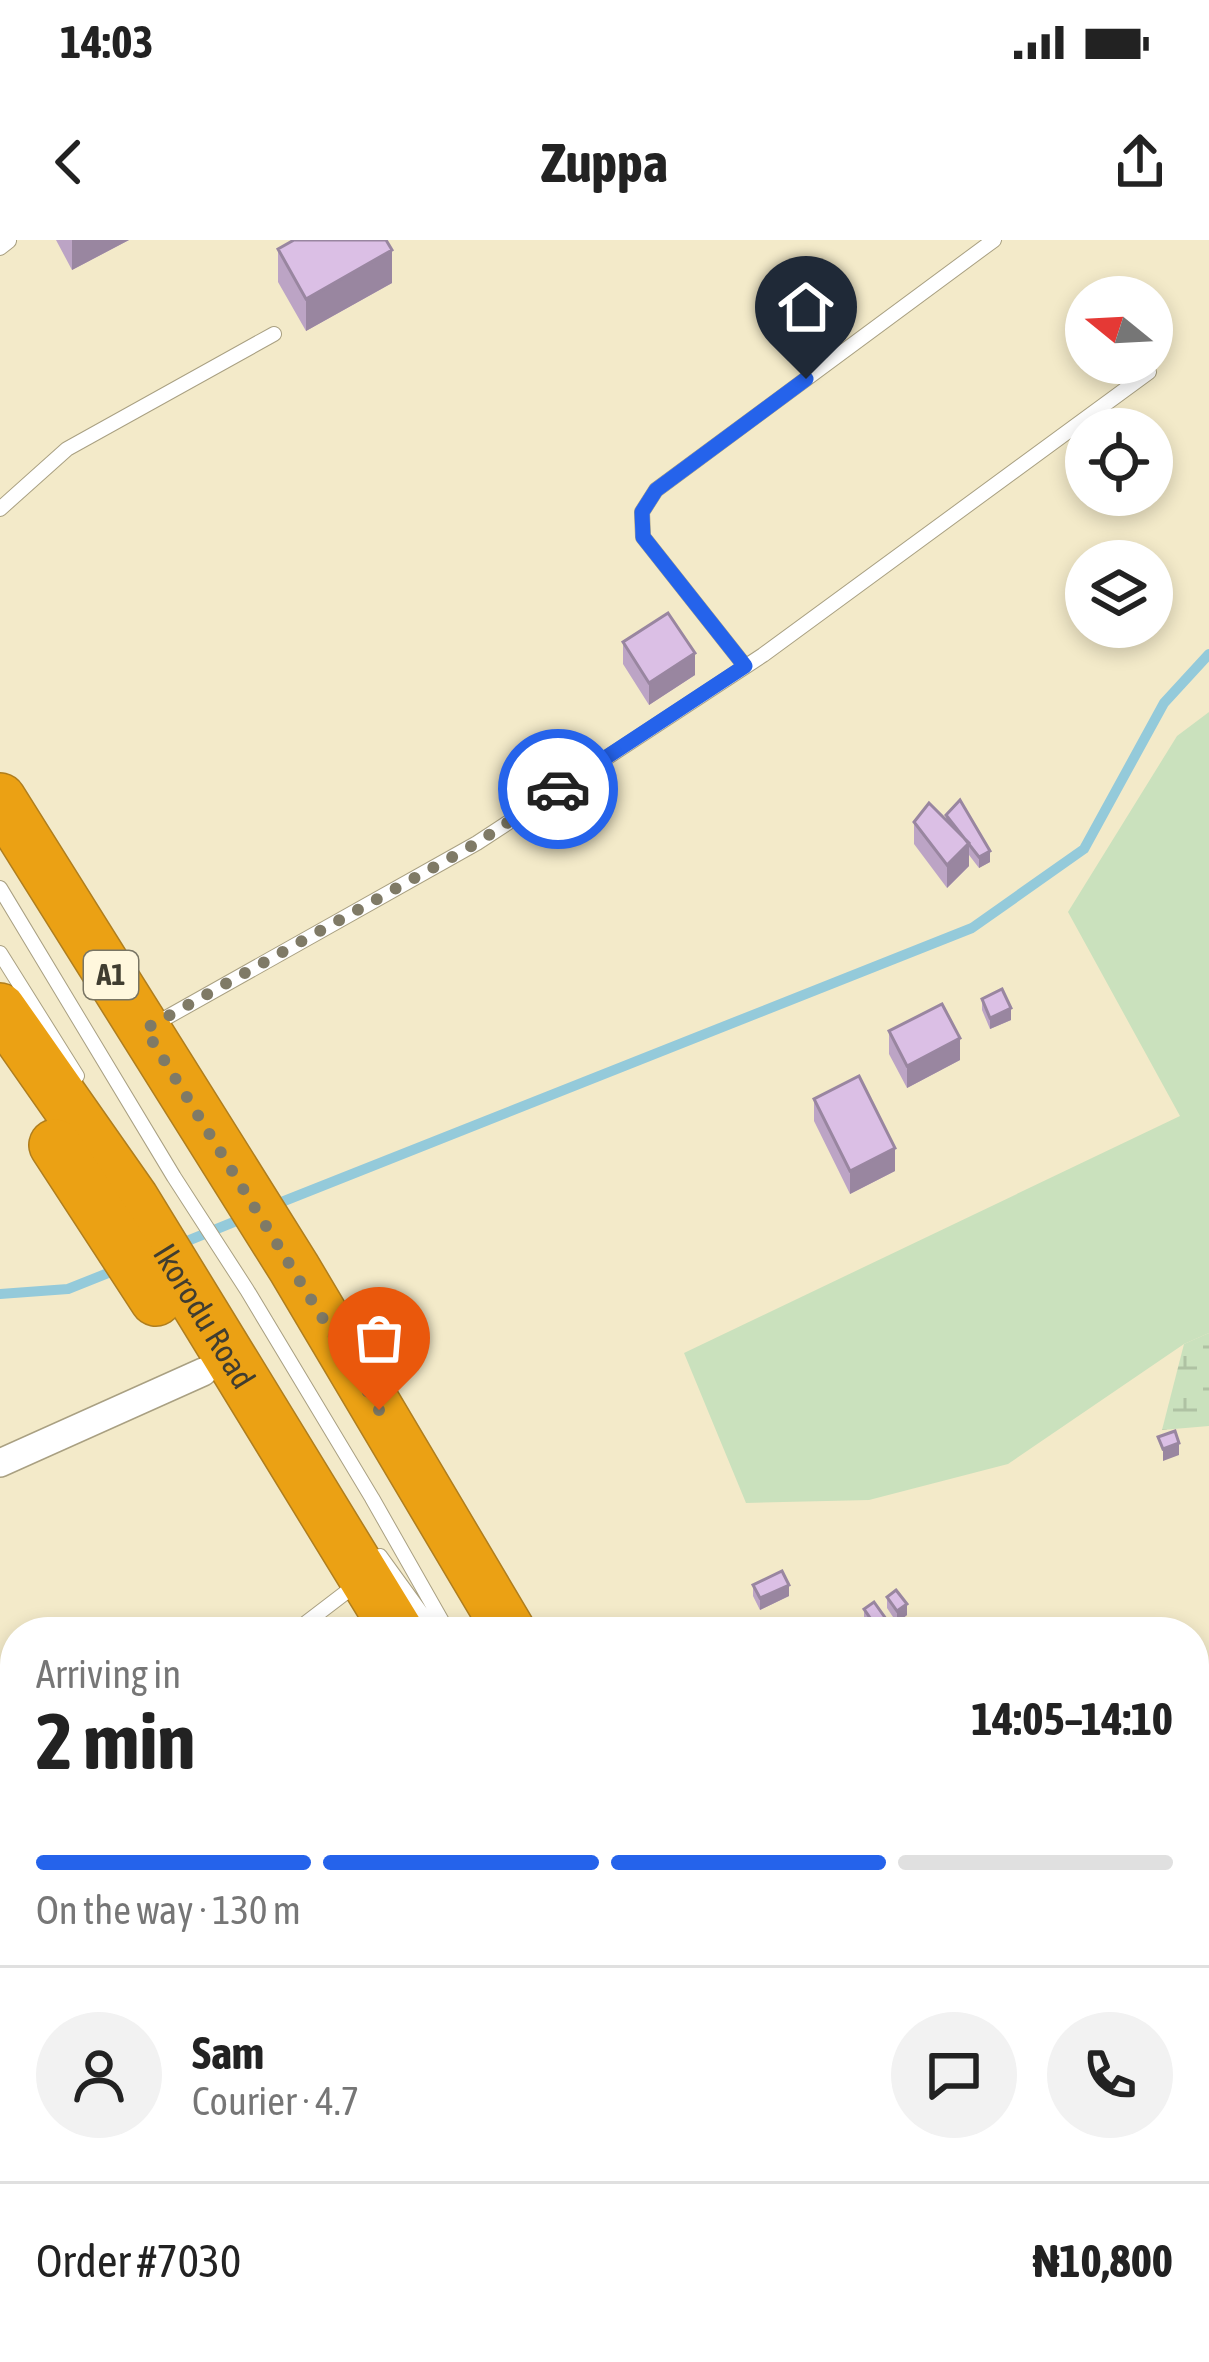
<!DOCTYPE html>
<meta charset="utf-8">
<style>
:root{--surface:#fff;--page:#f2f2f2;--text:#222;--muted:#767676;--line:#e0e0e0;--accent:#2563eb}
body{margin:0;font-family:"Asap Condensed",sans-serif;background:var(--page);color:var(--text);height:100vh;display:flex;flex-direction:column;font-size:45px;white-space:nowrap}
*{box-sizing:border-box;margin:0}
p{font-size:39px;color:var(--muted)}
.icon{flex:none;width:66px;height:66px;fill:none;stroke:currentColor;stroke-width:2;stroke-linecap:round;stroke-linejoin:round}
.map{position:relative;flex:1;overflow:hidden}
.side{position:absolute;left:0px;top:1377px;width:1209px;height:747px;display:flex;flex-direction:column;background:var(--surface);border-radius:48px 48px 0 0;box-shadow:0 6px 18px #0003}
.side>*{flex:none}
.needle{width:78px;rotate:288deg}
.tools{position:absolute;left:1065px;top:36px;display:grid;gap:24px}
.tools a{display:grid;place-items:center;width:108px;height:108px;border-radius:50%;background:var(--surface);box-shadow:0 6px 18px #0003;font-size:60px}
.pin{position:absolute;display:grid;place-items:center;width:102px;height:102px;color:#fff;margin:-123px -51px;border-radius:50% 50% 50% 0;rotate:-45deg;box-shadow:0 0 12px #0007}
.pin .icon{rotate:45deg}
.courier{position:absolute;display:grid;place-items:center;width:120px;height:120px;margin:-60px;border:9px solid #2563eb;border-radius:50%;background:#fff;color:#222;box-shadow:0 3px 15px #0007}
.overview em{font-style:normal;font-weight:700}
.overview div{display:flex;flex-direction:column-reverse}
.overview{display:flex;align-items:center;justify-content:space-between;height:204px;padding:0 36px}
h1{font-size:78px;font-weight:700;line-height:90px}
.bar{display:grid;grid-template-columns:repeat(4,1fr);gap:18px 12px;align-content:center;height:144px;padding:0 36px}
.bar i{height:15px;border-radius:9px;background:var(--line)}
.bar .on{background:var(--accent)}
.bar p{grid-column:span 4}
.line{display:flex;align-items:center;gap:30px;padding:0 36px;border-top:3px solid var(--line)}
.line div{flex:1}
.round{display:grid;place-items:center;flex:none;width:126px;height:126px;border-radius:63px;background:var(--page)}
.status{display:flex;justify-content:space-between;align-items:center;height:84px;padding:0 60px;background:var(--surface);direction:ltr}
.status svg{height:33px;fill:currentColor}
header{display:flex;justify-content:space-between;align-items:center;height:156px;padding:0 36px;background:var(--surface);font-size:54px;font-weight:700}
.map>svg:first-child{display:block}
</style>
<div class="status"><b>14:03</b><svg viewBox="0 0 49 12"><path d="M0 12V9h3v3zM5 12V6h3v6zM10 12V3h3v9zM15 12V0h3v12zM26 1h20v11H26zM47 4h2v5h-2z"/></svg></div>
<header><svg class="icon" aria-label="back" viewBox="0 0 24 24"><path d="M15 5l-7 7 7 7"/></svg>Zuppa<svg class="icon" aria-label="share" viewBox="0 0 24 24"><path d="M12 15V3M7 8l5-5 5 5M5 13v7h14v-7"/></svg></header>
<div class="map">
<svg width="1209" height="2122" viewBox="0 0 1209 2122">
<defs>
<pattern id="wetland-marsh" width="20" height="14" patternUnits="userSpaceOnUse" patternTransform="scale(3)"><rect width="20" height="14" fill="#cae1bd"/><path d="M1 5h8M5 5V1M11 12h8M15 12V8" fill="none" stroke="#afc2a3"/></pattern>
</defs>
<rect width="100%" height="100%" fill="#f3eac9"/>
<path fill="#cae1bd" d="M1209 472V1093L1184 1104 1008 1224 869 1260 746 1263 684 1113 1180 876 1068 672 1177 496Z"/>
<path fill="url(#wetland-marsh)" d="M1209 1093V1186L1162 1190 1184 1104Z"/>
<g fill="none" stroke-linecap="round" stroke-linejoin="round">
<path stroke="#94cada" stroke-width="10" d="M269 967 972 688 1084 609 1164 463 1209 414
M175 1006 246 977
M0 1054 68 1049 118 1029"/>
<g stroke="#a9a082" stroke-width="16">
<path id="lane" d="M0 8 9 1
M0 269 67 209 274 94
M745 426 643 297 642 272 656 250 994 0
M0 648 174 937 247 1050 372 1258 448 1392
M0 713 77 836
M155 784 477 603 763 415 1149 132
M380 1316 435 1392
M294 1392 345 1353
M837 2109 841 2122"/>
</g>
<g stroke="#a9a082" stroke-width="30">
<path id="street" d="M0 1223 203 1132
M1194 1779 1209 1772
M0 1939 15 1963
M102 2109 110 2122"/>
</g>
<g stroke="#af7e1e" stroke-width="54">
<g id="highway">
<path d="M0 559 294 1028 510 1392"/>
<path id="s1" d="M0 769 133 959 398 1392"/>
<path d="M55 905 156 1060"/>
<path d="M795 2109 798 2122"/>
<path d="M874 2109 878 2122"/>
</g>
</g>
<use href="#lane" stroke="#fff" stroke-width="14"/>
<use href="#street" stroke="#fff" stroke-width="27"/>
<use href="#highway" stroke="#eba114" stroke-width="51"/>
</g>
<path fill="#bca4c5" d="M56 0H129L72 30Z
M278 9 392 43 306 91 278 42Z
M623 402 695 435 649 465 623 424Z
M946 575 990 622 979 628 969 615V626L947 648 914 604V582L946 580Z
M982 759 1011 780 990 789 982 770Z
M889 791 960 820 907 848 889 814Z
M814 859 895 931 850 954 814 881Z
M753 1345 789 1356 760 1370 753 1356Z
M887 1357 907 1375 897 1383 887 1368Z
M864 1369 891 1392H872L864 1381Z
M15 1643V1712L0 1686V1652Z
M1209 1779V1874L1194 1844V1786Z
M1194 1858 1209 1890V2098L1194 2065Z"/>
<path fill="#9986a0" d="M72 0H129L72 30Z
M392 10V43L306 91V59Z
M695 413V435L649 465V443Z
M969 603V626L947 648V625Z
M990 611V622L979 628V617Z
M1011 768V780L990 789V778Z
M960 798V820L907 848V826Z
M895 908V931L850 954V931Z
M1179 1203V1215L1163 1221V1209Z
M789 1345V1356L760 1370V1358Z
M907 1364V1375L897 1383V1371Z
M335 2110V2122H308Z"/>
<path fill="#dbbfe5" stroke="#9986a0" stroke-width="3" d="M294 0H386L392 10 306 59 278 9Z
M668 373 695 413 649 443 623 402Z
M960 560 990 611 979 617 946 575Z
M929 563 969 603 947 625 914 582Z
M1002 749 1011 768 990 778 982 759Z
M942 764 960 798 907 826 889 791Z
M859 836 895 908 850 931 814 859Z
M1175 1191 1179 1203 1163 1209 1158 1197Z
M782 1331 789 1345 760 1358 753 1345Z
M896 1350 907 1364 897 1371 887 1357Z
M874 1362 891 1386 883 1392H880L864 1369Z
M15 1643V1690L0 1663V1652Z
M1209 1779V1832L1194 1802V1786Z
M1194 1858 1209 1890V2056L1194 2023Z
M207 2109H335V2110L308 2122H213Z
M511 2109H555L558 2120 551 2122H484L483 2117Z"/>
<g fill="none" stroke-linecap="round" stroke-linejoin="round">
<path stroke="#7f7a66" stroke-width="12" stroke-dasharray="0 21.6" d="M379 1170 145 789 477 603 558 549"/>
<path stroke="#2563eb" stroke-width="15" d="M558 549 745 426 643 297 642 272 656 250 806 139"/>
</g>
<g text-anchor="middle" stroke-width="9" stroke-linejoin="round" paint-order="stroke">
<rect fill="#fff7dd" stroke="#797564" stroke-width="3" x="84" y="711" width="54" height="48" rx="9"/>
<g font-size="30" font-weight="bold" fill="#403d30">
<text x="111" y="745">A1</text>
</g>
<g font-size="33" fill="#403d30" stroke="#fff7dd">
<text dy="12" stroke="none"><textPath href="#s1" startOffset="369">Ikorodu Road</textPath></text>
</g>
</g>
</svg>
<div class="tools">
<a><svg class="needle" viewBox="-14 -14 28 28"><path d="M0-13l5 13h-10z" fill="#e53935"/><path d="M0 13l5-13h-10z" fill="#767676"/></svg></a>
<a><svg class="icon" aria-label="locate" viewBox="0 0 24 24"><circle cx="12" cy="12" r="6"/><path d="M12 2v4M12 18v4M2 12h4M18 12h4"/></svg></a>
<a><svg class="icon" aria-label="layers" viewBox="0 0 24 24"><path d="M12 4l9 5-9 5-9-5zM3 14l9 5 9-5"/></svg></a>
</div>
<div class="pin" style="left:379px;top:1170px;background:#ea580c"><svg class="icon" aria-label="bag" viewBox="0 0 24 24"><path d="M5 8h14l-1 12H6zM9 8a3 3 0 0 1 6 0"/></svg></div>
<div class="pin" style="left:806px;top:139px;background:#1f2937"><svg class="icon" aria-label="home" viewBox="0 0 24 24"><path d="M3 11l9-7 9 7M6 9v11h12V9"/></svg></div>
<div class="courier" style="left:558px;top:549px"><svg class="icon" aria-label="car" viewBox="0 0 24 24"><path d="M5 17H2v-5l4-1 3-4h7l3 4 3 1v5h-3M9 17h6M6 11h13"/><circle cx="7" cy="17" r="2"/><circle cx="17" cy="17" r="2"/></svg></div>
<section class="side">
<div class="overview"><div><h1>2 min</h1><p>Arriving in</p></div><em>14:05–14:10</em></div>
<div class="bar"><i class="on"></i><i class="on"></i><i class="on"></i><i></i><p>On the way · 130 m</p></div>
<div class="line" style="height:216px"><a class="round"><svg class="icon" aria-label="person" viewBox="0 0 24 24"><circle cx="12" cy="8" r="4"/><path d="M4 21q1-7 8-7t8 7"/></svg></a><div><b>Sam</b><p>Courier · 4.7</p></div><a class="round"><svg class="icon" aria-label="chat" viewBox="0 0 24 24"><path d="M4 5h16v11H9l-5 4z"/></svg></a><a class="round"><svg class="icon" aria-label="phone" viewBox="0 0 24 24"><path d="M5 4h4l2 5-3 2q2 4 5 5l2-3 5 2v4C11 20 4 13 5 4z"/></svg></a></div>
<div class="line" style="height:156px"><div>Order #7030</div><b>₦10,800</b></div>
</section>
</div>
